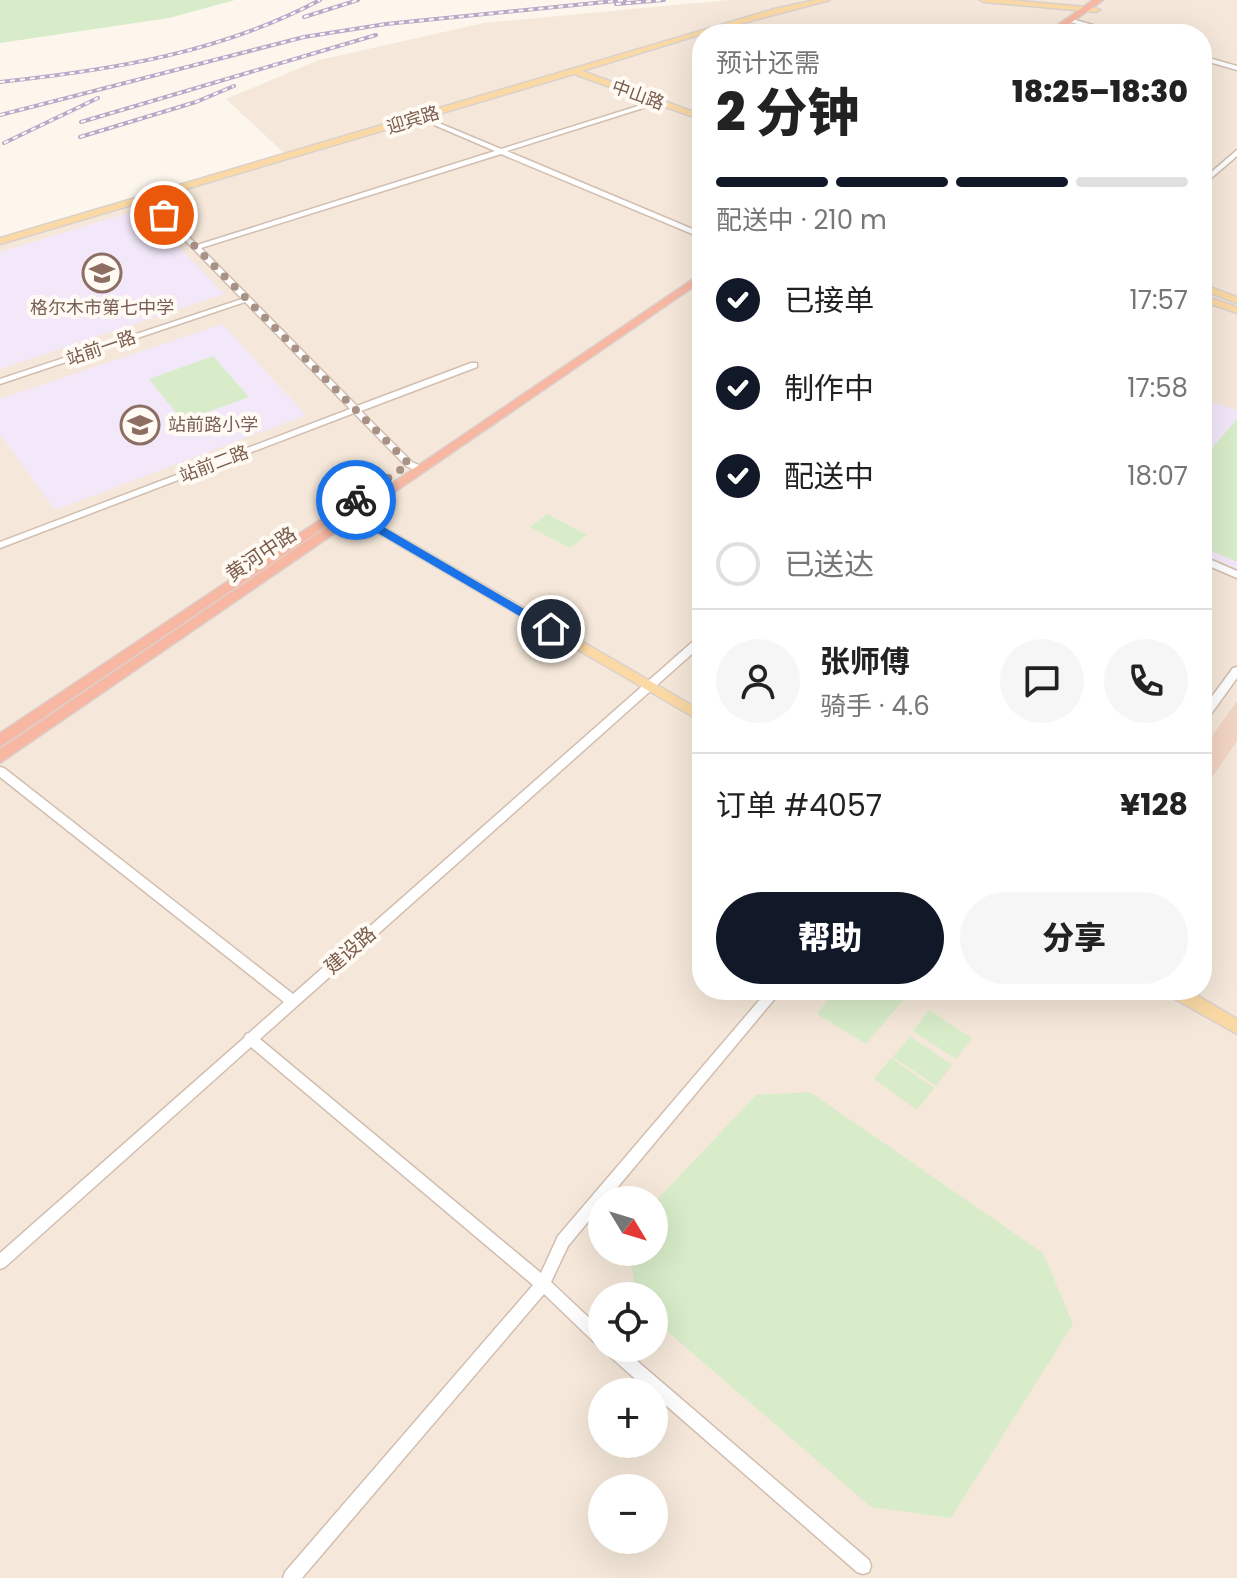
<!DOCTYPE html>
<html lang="zh">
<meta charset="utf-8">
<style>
:root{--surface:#fff;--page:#f6f6f6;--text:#222;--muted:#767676;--line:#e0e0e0;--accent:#111827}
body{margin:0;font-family:Poppins,"Noto Sans SC",sans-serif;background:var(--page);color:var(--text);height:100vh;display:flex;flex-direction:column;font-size:30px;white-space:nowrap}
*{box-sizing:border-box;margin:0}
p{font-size:26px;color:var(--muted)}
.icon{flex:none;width:44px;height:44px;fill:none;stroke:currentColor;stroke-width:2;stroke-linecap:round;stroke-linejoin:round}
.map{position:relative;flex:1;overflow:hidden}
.drawer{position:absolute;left:692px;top:24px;width:520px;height:976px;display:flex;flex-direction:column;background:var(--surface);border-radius:32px;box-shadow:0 8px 32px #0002}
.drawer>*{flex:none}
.needle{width:52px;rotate:128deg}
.tools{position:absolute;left:588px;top:1186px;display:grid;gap:16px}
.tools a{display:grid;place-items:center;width:80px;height:80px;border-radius:50%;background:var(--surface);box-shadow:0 8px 32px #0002;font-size:40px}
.pin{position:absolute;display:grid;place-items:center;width:68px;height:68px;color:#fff;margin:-34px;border:4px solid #fff;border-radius:50%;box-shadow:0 2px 8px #0007}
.courier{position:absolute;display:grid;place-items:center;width:80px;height:80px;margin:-40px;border:6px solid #1a73e8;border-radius:50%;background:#fff;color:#222;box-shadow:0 2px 10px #0007}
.summary em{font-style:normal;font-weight:800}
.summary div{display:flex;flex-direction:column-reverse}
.summary{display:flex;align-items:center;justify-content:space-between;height:136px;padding:0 24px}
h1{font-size:52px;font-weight:800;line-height:60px}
.bar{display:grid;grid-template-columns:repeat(4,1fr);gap:12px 8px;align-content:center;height:96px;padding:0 24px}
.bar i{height:10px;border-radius:6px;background:var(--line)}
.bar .on{background:var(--accent)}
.bar p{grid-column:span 4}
.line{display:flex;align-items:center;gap:20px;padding:0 24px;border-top:2px solid var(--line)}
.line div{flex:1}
.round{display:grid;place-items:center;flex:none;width:84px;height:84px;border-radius:42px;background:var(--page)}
ol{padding:0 24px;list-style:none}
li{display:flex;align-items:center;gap:24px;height:88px}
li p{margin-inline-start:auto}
li .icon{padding:8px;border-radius:50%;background:var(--accent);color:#fff;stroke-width:4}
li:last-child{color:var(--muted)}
li i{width:44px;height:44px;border:4px solid var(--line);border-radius:50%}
.cta{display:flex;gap:16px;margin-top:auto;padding:16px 24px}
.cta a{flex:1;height:92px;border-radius:48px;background:var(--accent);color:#fff;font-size:32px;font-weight:800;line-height:92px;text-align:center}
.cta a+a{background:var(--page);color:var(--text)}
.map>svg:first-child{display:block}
</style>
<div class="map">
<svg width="1237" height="1578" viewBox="0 0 1237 1578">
<rect width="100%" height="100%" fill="#fdf6ec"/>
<path fill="#f5e8da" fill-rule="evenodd" d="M729 0H1237V1578H0V237L284 153 226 99 319 60 484 23ZM702 34H1202V990H702ZM602 1200H654V1252H602ZM602 1296H654V1348H602ZM602 1392H654V1444H602ZM602 1488H654V1540H602Z"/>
<path fill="#f3e8fa" d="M142 209 224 294 0 369V252Z
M222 324 306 415 55 510 0 434V399Z
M1202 402 1211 405 1214 402 1237 411V569L1202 553Z"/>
<path fill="#d8ecc9" d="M0 0H235L169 18 0 43Z
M213 356 249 397 183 421 149 379Z
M1237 419V562L1202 547V460Z
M547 514 587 535 570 548 530 527Z
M836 990H912L866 1044 817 1014Z
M929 1010 972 1038 956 1059 913 1031Z
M910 1036 952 1065 936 1086 893 1057Z
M891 1058 934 1088 917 1110 874 1079Z
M810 1092 1043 1253 1073 1324 951 1518 871 1507 654 1320V1296H637L629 1252H654V1203L756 1095Z"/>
<path fill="#f3d5c3" d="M1237 701V741L1209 782 1202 778V750Z"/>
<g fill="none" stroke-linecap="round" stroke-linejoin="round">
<g stroke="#d1beb0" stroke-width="3">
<path id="minor" d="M1069 18 1120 33 1121 34H1111L1067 21 1066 20Z
M1202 56 1237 66V70L1202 60Z
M657 100 660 102 659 103 507 151 702 233V238L501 154 201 248 357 406 471 363H477V367L361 411 412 462 423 467V471H417L406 466 354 413 0 548V542L350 409 245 302 0 384V379L242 299 145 199V197H149L197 245 495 151 418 118V116H422L501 149Z
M1237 150V156L1202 186V180Z
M1202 556 1237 571V578L1202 563Z
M702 636V645L260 1039 541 1273 558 1236 768 990H782L607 1200H602V1205L568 1246 551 1282 602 1330V1347L597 1345 544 1294 302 1578H283L285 1572 533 1285 251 1047 5 1267 0 1269V1253L244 1038 246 1034 249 1033 284 1002 0 777V767L4 768 293 994 698 637Z
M1237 667V678L1206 721 1202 722V710L1233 668Z
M604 1348H622L869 1560 871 1566 869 1572 863 1574 857 1572 654 1395V1392H650L606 1353Z"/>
</g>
<g stroke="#dad1cd" stroke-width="3">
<path id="major" d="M816 0H830L702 34 582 71 702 115V120L574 74 0 244V238L774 9Z
M980 0H1009L1096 8 1100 10 1096 12 984 2Z
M1202 284 1237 297V303L1202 290Z
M1202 295 1237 307V313L1202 301Z
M344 504 702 711V722L340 511 338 508Z
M1166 990H1188L1237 1019V1034L1168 995Z"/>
</g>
<g stroke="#dad1cd" stroke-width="3">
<path id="highway" d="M1093 0H1103L1055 34H1045Z
M702 273V281L0 763V749Z
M329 514 334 515V521L0 747V733Z"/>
</g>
<use href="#minor" fill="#fff" fill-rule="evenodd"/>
<use href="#major" fill="#fbd9a5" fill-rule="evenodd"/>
<use href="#highway" fill="#f7b7a3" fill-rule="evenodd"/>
<g stroke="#b9a8c9" stroke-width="4">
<path id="rail" d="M616 4 664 0
M304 17 358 0
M0 82C111 70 220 53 320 0
M0 115 304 37 386 24 625 0
M81 122 376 35
M80 137 196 102 234 86
M4 143 98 98"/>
</g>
<use href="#rail" stroke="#fffaf3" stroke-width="2" stroke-dasharray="5" stroke-linecap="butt"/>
</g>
<path fill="#1a73e8" d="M356 497 361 500 351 508 555 627V632H547L340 511V506Z"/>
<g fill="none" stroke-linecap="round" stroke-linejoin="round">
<path stroke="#a89285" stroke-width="8" stroke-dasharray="0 14.4" d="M164 215 409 464 356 500"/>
</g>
<defs>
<g id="school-ring" transform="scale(2)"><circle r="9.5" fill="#fffaf3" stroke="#8d6e63" stroke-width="1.5"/><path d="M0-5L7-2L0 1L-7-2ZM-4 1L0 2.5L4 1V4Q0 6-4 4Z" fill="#8d6e63"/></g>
</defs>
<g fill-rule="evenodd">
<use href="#school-ring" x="102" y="273"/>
<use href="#school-ring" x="140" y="425"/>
</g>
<g text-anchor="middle" stroke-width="8" stroke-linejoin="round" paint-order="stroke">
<g font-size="18" fill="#7a5c4d" stroke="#fffaf3">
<text transform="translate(638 95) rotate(20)" y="6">中山路</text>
<text transform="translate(413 120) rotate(-17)" y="6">迎宾路</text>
<text transform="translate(101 348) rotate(-19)" y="6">站前一路</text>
<text transform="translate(214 464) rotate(-21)" y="6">站前二路</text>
</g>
<g font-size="18" fill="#785e54" stroke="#fffaf3">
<text x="102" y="314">格尔木市第七中学</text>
<text x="168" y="431" text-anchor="start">站前路小学</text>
</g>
<g font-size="20" fill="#7a5c4d" stroke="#fffaf3">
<text transform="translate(261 554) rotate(-34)" y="7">黄河中路</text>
<text transform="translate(350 950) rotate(-41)" y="7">建设路</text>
</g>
</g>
</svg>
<div class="tools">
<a><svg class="needle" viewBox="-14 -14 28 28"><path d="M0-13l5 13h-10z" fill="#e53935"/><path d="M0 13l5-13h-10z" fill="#767676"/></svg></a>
<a><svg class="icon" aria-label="locate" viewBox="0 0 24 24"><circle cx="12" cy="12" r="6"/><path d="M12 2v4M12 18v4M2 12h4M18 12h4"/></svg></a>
<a>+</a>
<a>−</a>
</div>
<div class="pin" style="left:164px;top:215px;background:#ea580c"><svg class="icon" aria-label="bag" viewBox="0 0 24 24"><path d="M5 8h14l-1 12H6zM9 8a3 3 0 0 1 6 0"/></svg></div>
<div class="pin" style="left:551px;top:629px;background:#1f2937"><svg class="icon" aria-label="home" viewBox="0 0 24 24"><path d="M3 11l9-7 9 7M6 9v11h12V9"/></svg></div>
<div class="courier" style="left:356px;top:500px"><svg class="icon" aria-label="bike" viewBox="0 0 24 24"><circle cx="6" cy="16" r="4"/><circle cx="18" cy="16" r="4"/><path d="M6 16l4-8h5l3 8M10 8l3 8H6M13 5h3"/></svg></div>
<section class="drawer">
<div class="summary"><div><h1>2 分钟</h1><p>预计还需</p></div><em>18:25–18:30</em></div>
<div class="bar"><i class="on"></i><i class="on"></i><i class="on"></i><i></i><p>配送中 · 210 m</p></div>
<ol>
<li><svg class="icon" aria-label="check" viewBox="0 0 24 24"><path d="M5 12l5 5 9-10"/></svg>已接单<p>17:57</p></li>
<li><svg class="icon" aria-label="check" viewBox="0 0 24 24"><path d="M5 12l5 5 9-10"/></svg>制作中<p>17:58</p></li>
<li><svg class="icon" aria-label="check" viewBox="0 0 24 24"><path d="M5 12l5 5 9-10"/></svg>配送中<p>18:07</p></li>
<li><i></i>已送达</li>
</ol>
<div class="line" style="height:144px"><a class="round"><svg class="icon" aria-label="person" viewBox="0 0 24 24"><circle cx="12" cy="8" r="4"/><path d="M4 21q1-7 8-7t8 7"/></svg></a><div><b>张师傅</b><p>骑手 · 4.6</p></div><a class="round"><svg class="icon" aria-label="chat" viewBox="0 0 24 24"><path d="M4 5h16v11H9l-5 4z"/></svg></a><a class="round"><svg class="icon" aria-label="phone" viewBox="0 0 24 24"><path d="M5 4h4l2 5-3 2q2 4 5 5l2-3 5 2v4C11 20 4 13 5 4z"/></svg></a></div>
<div class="line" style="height:104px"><div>订单 #4057</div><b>¥128</b></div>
<div class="cta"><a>帮助</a><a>分享</a></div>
</section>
</div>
